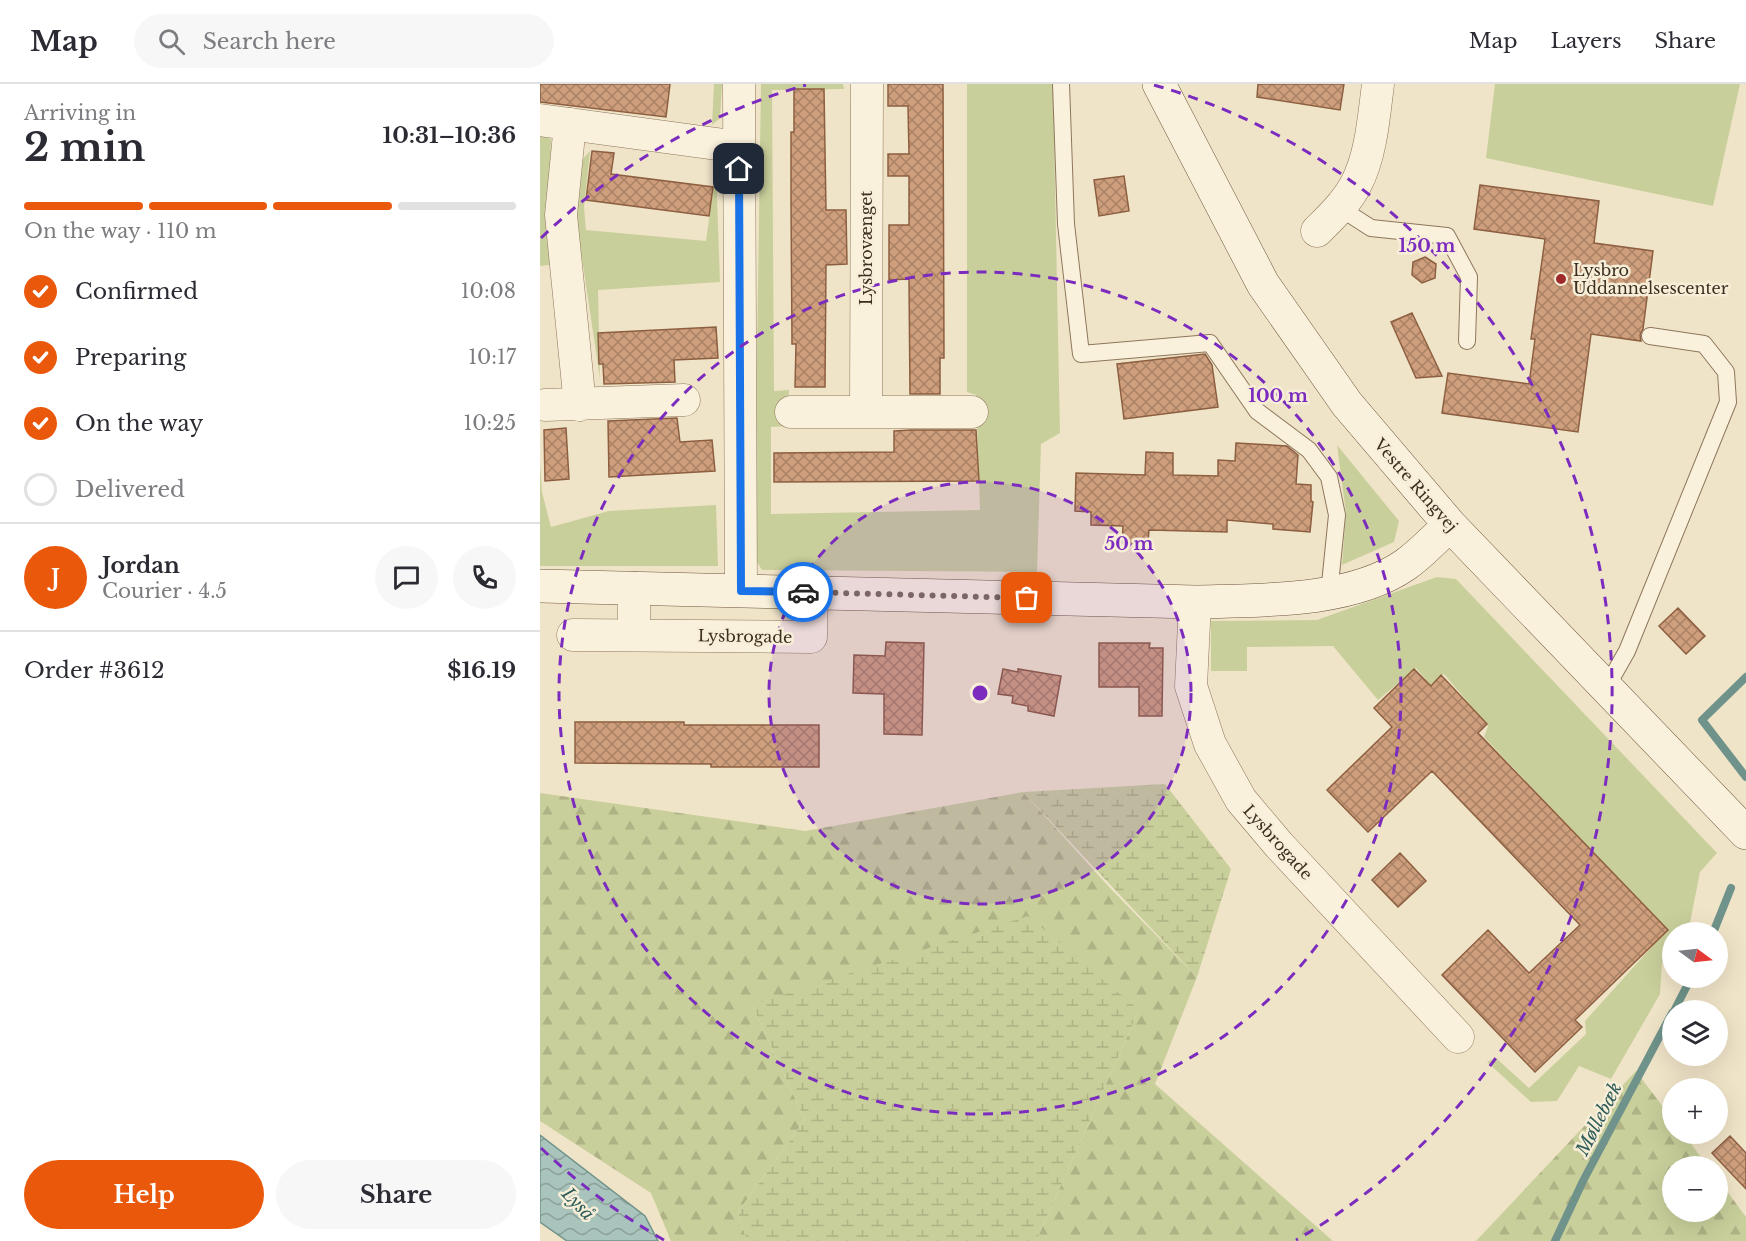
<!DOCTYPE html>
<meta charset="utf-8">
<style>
:root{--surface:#fff;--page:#f7f7f7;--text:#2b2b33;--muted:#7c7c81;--line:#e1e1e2;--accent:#ea580c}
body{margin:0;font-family:"Libre Baskerville",serif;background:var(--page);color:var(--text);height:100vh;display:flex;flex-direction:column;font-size:22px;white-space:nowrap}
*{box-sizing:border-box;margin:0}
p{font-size:20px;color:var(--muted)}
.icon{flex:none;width:33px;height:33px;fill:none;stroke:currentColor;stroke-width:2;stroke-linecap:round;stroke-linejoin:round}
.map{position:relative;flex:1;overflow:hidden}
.panel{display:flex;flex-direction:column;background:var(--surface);width:540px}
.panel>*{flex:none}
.needle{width:39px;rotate:105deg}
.buttons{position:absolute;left:1122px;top:838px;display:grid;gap:12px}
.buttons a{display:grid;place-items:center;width:66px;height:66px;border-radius:50%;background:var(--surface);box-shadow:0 6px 24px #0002;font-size:30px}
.pin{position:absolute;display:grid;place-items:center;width:51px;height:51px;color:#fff;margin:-26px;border-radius:12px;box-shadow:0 3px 9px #0006}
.courier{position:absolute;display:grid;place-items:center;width:60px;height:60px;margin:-30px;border:4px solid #1a73e8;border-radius:50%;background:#fff;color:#222;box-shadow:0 2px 8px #0007}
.summary em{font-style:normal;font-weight:700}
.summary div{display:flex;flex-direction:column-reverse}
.summary{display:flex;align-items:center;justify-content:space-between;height:102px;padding:0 24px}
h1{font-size:39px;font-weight:700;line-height:45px}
.bar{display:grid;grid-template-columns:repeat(4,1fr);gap:9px 6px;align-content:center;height:72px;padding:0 24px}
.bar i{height:8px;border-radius:4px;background:var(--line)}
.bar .current{background:var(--accent)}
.bar p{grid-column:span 4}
.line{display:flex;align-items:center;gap:15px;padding:0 24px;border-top:2px solid var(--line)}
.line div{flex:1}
.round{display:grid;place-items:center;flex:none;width:63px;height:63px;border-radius:32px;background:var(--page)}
ol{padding:0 24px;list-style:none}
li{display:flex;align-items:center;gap:18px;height:66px}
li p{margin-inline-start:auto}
li .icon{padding:6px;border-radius:50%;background:var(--accent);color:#fff;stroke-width:4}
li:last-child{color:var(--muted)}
li i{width:33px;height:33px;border:3px solid var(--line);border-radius:50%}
.action{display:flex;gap:12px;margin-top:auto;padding:12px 24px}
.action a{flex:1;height:69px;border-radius:36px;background:var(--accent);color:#fff;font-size:24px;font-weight:700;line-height:69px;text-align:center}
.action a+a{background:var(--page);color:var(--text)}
header{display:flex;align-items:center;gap:36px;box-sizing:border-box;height:84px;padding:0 30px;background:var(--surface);border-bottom:2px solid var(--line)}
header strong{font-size:28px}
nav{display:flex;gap:33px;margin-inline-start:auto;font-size:21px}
.search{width:420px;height:54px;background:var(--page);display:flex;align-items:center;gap:15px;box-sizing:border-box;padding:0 21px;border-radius:33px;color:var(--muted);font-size:22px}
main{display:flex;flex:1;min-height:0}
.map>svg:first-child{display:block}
</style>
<header>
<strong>Map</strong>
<div class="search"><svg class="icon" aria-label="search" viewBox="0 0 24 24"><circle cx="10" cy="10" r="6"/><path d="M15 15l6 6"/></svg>Search here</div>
<nav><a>Map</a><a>Layers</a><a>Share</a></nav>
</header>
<main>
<section class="panel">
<div class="summary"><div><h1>2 min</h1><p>Arriving in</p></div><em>10:31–10:36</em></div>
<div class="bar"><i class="current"></i><i class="current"></i><i class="current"></i><i></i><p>On the way · 110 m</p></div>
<ol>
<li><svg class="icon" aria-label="check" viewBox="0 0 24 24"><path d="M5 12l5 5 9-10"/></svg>Confirmed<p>10:08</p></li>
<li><svg class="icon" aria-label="check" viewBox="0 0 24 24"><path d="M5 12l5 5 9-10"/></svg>Preparing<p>10:17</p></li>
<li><svg class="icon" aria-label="check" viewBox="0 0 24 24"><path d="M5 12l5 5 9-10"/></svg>On the way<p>10:25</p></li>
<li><i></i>Delivered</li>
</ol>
<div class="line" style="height:108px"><b class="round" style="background:var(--accent);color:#fff">J</b><div><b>Jordan</b><p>Courier · 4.5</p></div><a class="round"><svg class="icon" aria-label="chat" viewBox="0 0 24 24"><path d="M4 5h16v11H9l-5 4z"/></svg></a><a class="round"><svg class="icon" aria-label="phone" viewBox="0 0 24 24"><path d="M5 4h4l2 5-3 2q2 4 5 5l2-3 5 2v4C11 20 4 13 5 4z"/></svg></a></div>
<div class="line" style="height:78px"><div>Order #3612</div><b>$16.19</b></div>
<div class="action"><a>Help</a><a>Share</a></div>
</section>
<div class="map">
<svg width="1206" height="1157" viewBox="0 0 1206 1157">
<defs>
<pattern id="forest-firs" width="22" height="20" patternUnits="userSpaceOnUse" patternTransform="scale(1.5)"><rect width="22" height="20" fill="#c9cf9b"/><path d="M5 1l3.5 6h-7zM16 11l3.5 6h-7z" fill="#aeb285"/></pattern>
<pattern id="wetland-marsh" width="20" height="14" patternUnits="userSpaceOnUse" patternTransform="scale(1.5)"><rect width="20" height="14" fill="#c9cf9b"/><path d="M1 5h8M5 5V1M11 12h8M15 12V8" fill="none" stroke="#aeb285"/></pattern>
<pattern id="water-waves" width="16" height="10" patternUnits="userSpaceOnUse" patternTransform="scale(1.5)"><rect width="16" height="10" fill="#a9c4bc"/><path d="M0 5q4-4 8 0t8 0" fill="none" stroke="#8ba098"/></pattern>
<pattern id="building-cross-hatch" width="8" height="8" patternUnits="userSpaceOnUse" patternTransform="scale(1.5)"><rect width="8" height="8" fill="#cf9f7d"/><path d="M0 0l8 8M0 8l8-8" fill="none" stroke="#a98266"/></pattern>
</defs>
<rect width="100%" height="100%" fill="#f0e4c8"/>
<path fill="#c9cf9b" d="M174 0H182L180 34 172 41Z
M221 0H303L304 5 232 6 234 307 249 306 247 342 231 343V430L440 426 436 311 427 308V0H513L520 349 501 360 497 488 222 486 214 473Z
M955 0H1200L1173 122 946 74Z
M0 51 11 55 9 134 16 180 0 182Z
M50 67 44 123 46 146 166 157 176 84 180 198 58 206 60 295 35 127 43 75Z
M797 361 859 437 854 458 802 481 806 429Z
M0 381 2 408 11 443 69 427 176 421 178 482H0Z
M897 493 916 495 1177 769 1160 788 1148 849H1132V867L1122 879 1120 910 1071 995 1039 982 1017 1017 991 1018 947 978 956 974 989 1004 1046 950 1045 937 1127 846 944 653 948 642 904 590 891 601 876 584 838 616 793 562 707 563V587H671V537L777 536Z"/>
<path fill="url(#forest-firs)" d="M483 708 570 804 657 893 615 1000 793 1157H496L599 926 212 921 265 1036 198 1128 207 1157H131L111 1109 0 1037V709L265 747Z
M1096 987 1132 1035V1050H1144L1168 1083H1132V1128H1178V1095L1206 1133V1157H936Z"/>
<path fill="url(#wetland-marsh)" d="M625 700 691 785 657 893 483 708Z
M488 832 599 926 496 1157H207L198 1128 265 1036 212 921Z"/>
<path fill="url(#water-waves)" stroke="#6f938a" stroke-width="1.5" d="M0 1051 105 1132 118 1157H27L0 1138Z"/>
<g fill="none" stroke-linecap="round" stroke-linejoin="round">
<path stroke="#6f938a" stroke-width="8" d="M1206 593 1162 636 1206 693
M1173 849 1191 804
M1134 927 1151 894
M1015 1157 1043 1097 1132 929"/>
</g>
<path fill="url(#building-cross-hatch)" stroke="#8d5f41" stroke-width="1.5" d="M0 0H130L126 33 0 18Z
M348 0H403L404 274H400V310H370L369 195 349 196V141H369V92H348V70H369L368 22H348Z
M718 0H804L800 26 717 13Z
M254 5H284L286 126H306L307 180 286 181 285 303H255L256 260H252L251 117V48H254Z
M52 67 74 69 71 90 173 103 169 132 46 116Z
M584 92 589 127 559 132 554 96Z
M940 101 1059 117 1054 159 1113 167 1103 245 1100 251 1101 257 1051 250 1038 348 902 329 908 289 989 300 995 255H991L1005 155 934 145Z
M885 173 896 180 895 194 882 199 872 191 873 178Z
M872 229 902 292 876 294 851 238Z
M176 243 178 274 134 276 135 298 64 300 63 280H59L58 249Z
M665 270 672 281 678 323 584 335 577 280Z
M137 334 140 358 172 356 175 387 69 393 68 337Z
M26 344 29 395 5 397 4 346Z
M371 346H436L439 397 234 398V369L354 368V347Z
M696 359 747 362 758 371 756 400 771 401V417L773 418 770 448 733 445V440L687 436V448L609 446 608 459H582L583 442 551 441V428L535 427 536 389 605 391 606 368 633 369V391L678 392V376L695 377Z
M1138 524 1165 552 1146 570 1119 542Z
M346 558 384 559 382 651 344 650V610L313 609 314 571 345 572Z
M559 559H610L609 564H623L622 632H599V603H559Z
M463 585 478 588V585L521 592 514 632 488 627V622L472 619 473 612 458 610Z
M874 585 891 602 901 591 947 640 938 649 1128 846 1035 936 1042 943 995 988 902 891 948 846 989 889 1040 841 892 687 828 748 787 706 852 643 834 624Z
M35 638H144V641H279V683H171V680L35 679Z
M860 769 886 797 858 823 832 796Z
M1190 1052 1206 1069V1105L1172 1069Z"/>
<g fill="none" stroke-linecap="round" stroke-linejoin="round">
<g stroke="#8d765c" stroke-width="18">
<path id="lane" d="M521 0 526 140 541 270 670 259 717 327 769 366 789 393 797 431 789 510
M800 124 831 144 907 152 929 193 927 257
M1066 604 1087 567 1188 318 1186 288 1164 260 1110 252"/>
</g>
<g stroke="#8d765c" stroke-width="33">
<path id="street" d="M199 0 201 507
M0 36 199 63
M30 40 21 131 40 321
M777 147C791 133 807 118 816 100 831 72 834 32 838 0
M5 321 144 316
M251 328H432
M326 328 327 0
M655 518 651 602 670 660 701 716 739 761 918 953
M33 551 271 553 272 508
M94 551V504"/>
</g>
<g stroke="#6f573f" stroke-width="34">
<path id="secondary" d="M619 0 723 200 807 320 910 441 1206 749
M0 502 655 518C719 516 810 519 865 481 881 470 895 454 910 441"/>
</g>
<use href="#lane" stroke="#faf1dc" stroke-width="16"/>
<use href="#street" stroke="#faf1dc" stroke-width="32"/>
<use href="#secondary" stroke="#faf1dc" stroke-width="33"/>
</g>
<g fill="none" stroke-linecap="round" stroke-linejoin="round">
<path stroke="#7c6e5b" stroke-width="6" stroke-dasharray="0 10.8" d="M263 508 487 514"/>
<path stroke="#1a73e8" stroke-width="8" d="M199 85 201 507 263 508"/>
</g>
<circle cx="440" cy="609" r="211" fill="#7b2cbf" fill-opacity=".12"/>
<g fill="none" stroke="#7b2cbf" stroke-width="3" stroke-dasharray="10 8">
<circle cx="440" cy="609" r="211"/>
<circle cx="440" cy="609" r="421"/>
<path d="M124 1156A632 632 0 0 1 1 1064M1 154A632 632 0 0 1 266 1M614 1A632 632 0 0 1 756 1156"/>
</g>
<circle fill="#9e2a2b" stroke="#f7eed8" stroke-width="2" cx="1021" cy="195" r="6"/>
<g text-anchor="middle" stroke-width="5" stroke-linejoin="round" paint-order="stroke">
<g font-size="16" fill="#3d2e20" stroke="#f7eed8">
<text transform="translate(326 164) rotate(-90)" y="6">Lysbrovænget</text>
<text transform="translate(876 401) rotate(49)" y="6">Vestre Ringvej</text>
<text transform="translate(205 552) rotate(1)" y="6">Lysbrogade</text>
<text transform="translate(738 758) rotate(48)" y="6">Lysbrogade</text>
</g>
<g font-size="16" fill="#3d2e20" stroke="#f7eed8" text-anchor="start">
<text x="1033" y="192">Lysbro<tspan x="1033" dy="18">Uddannelsescenter</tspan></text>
</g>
<g font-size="18" font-style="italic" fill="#2f5d5a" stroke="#f7eed8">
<text transform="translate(1059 1035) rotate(-63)" y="6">Møllebæk</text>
<text transform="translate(38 1120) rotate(46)" y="6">Lyså</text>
</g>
</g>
<circle cx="440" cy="609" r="9" fill="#7b2cbf" stroke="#f7eed8" stroke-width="3"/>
<g font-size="18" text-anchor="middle" font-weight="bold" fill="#7b2cbf" stroke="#f7eed8" stroke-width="5" stroke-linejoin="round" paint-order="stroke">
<text x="887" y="168">150 m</text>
<text x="738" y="318">100 m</text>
<text x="589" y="466">50 m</text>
</g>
</svg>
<div class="buttons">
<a><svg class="needle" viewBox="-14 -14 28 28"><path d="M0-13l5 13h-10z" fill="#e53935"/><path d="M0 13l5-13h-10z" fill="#7c7c81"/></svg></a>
<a><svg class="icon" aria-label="layers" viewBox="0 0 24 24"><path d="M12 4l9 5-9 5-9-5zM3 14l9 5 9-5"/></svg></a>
<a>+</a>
<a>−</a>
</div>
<div class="pin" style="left:487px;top:514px;background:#ea580c"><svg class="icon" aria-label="bag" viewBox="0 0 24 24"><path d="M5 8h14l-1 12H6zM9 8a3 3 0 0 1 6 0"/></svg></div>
<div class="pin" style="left:199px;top:85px;background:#1f2937"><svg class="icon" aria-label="home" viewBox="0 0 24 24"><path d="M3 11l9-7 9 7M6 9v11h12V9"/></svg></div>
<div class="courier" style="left:263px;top:508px"><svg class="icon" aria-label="car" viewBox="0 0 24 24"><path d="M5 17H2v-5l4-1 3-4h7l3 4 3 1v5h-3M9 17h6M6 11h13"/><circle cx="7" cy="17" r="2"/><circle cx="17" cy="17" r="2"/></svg></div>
</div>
</main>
